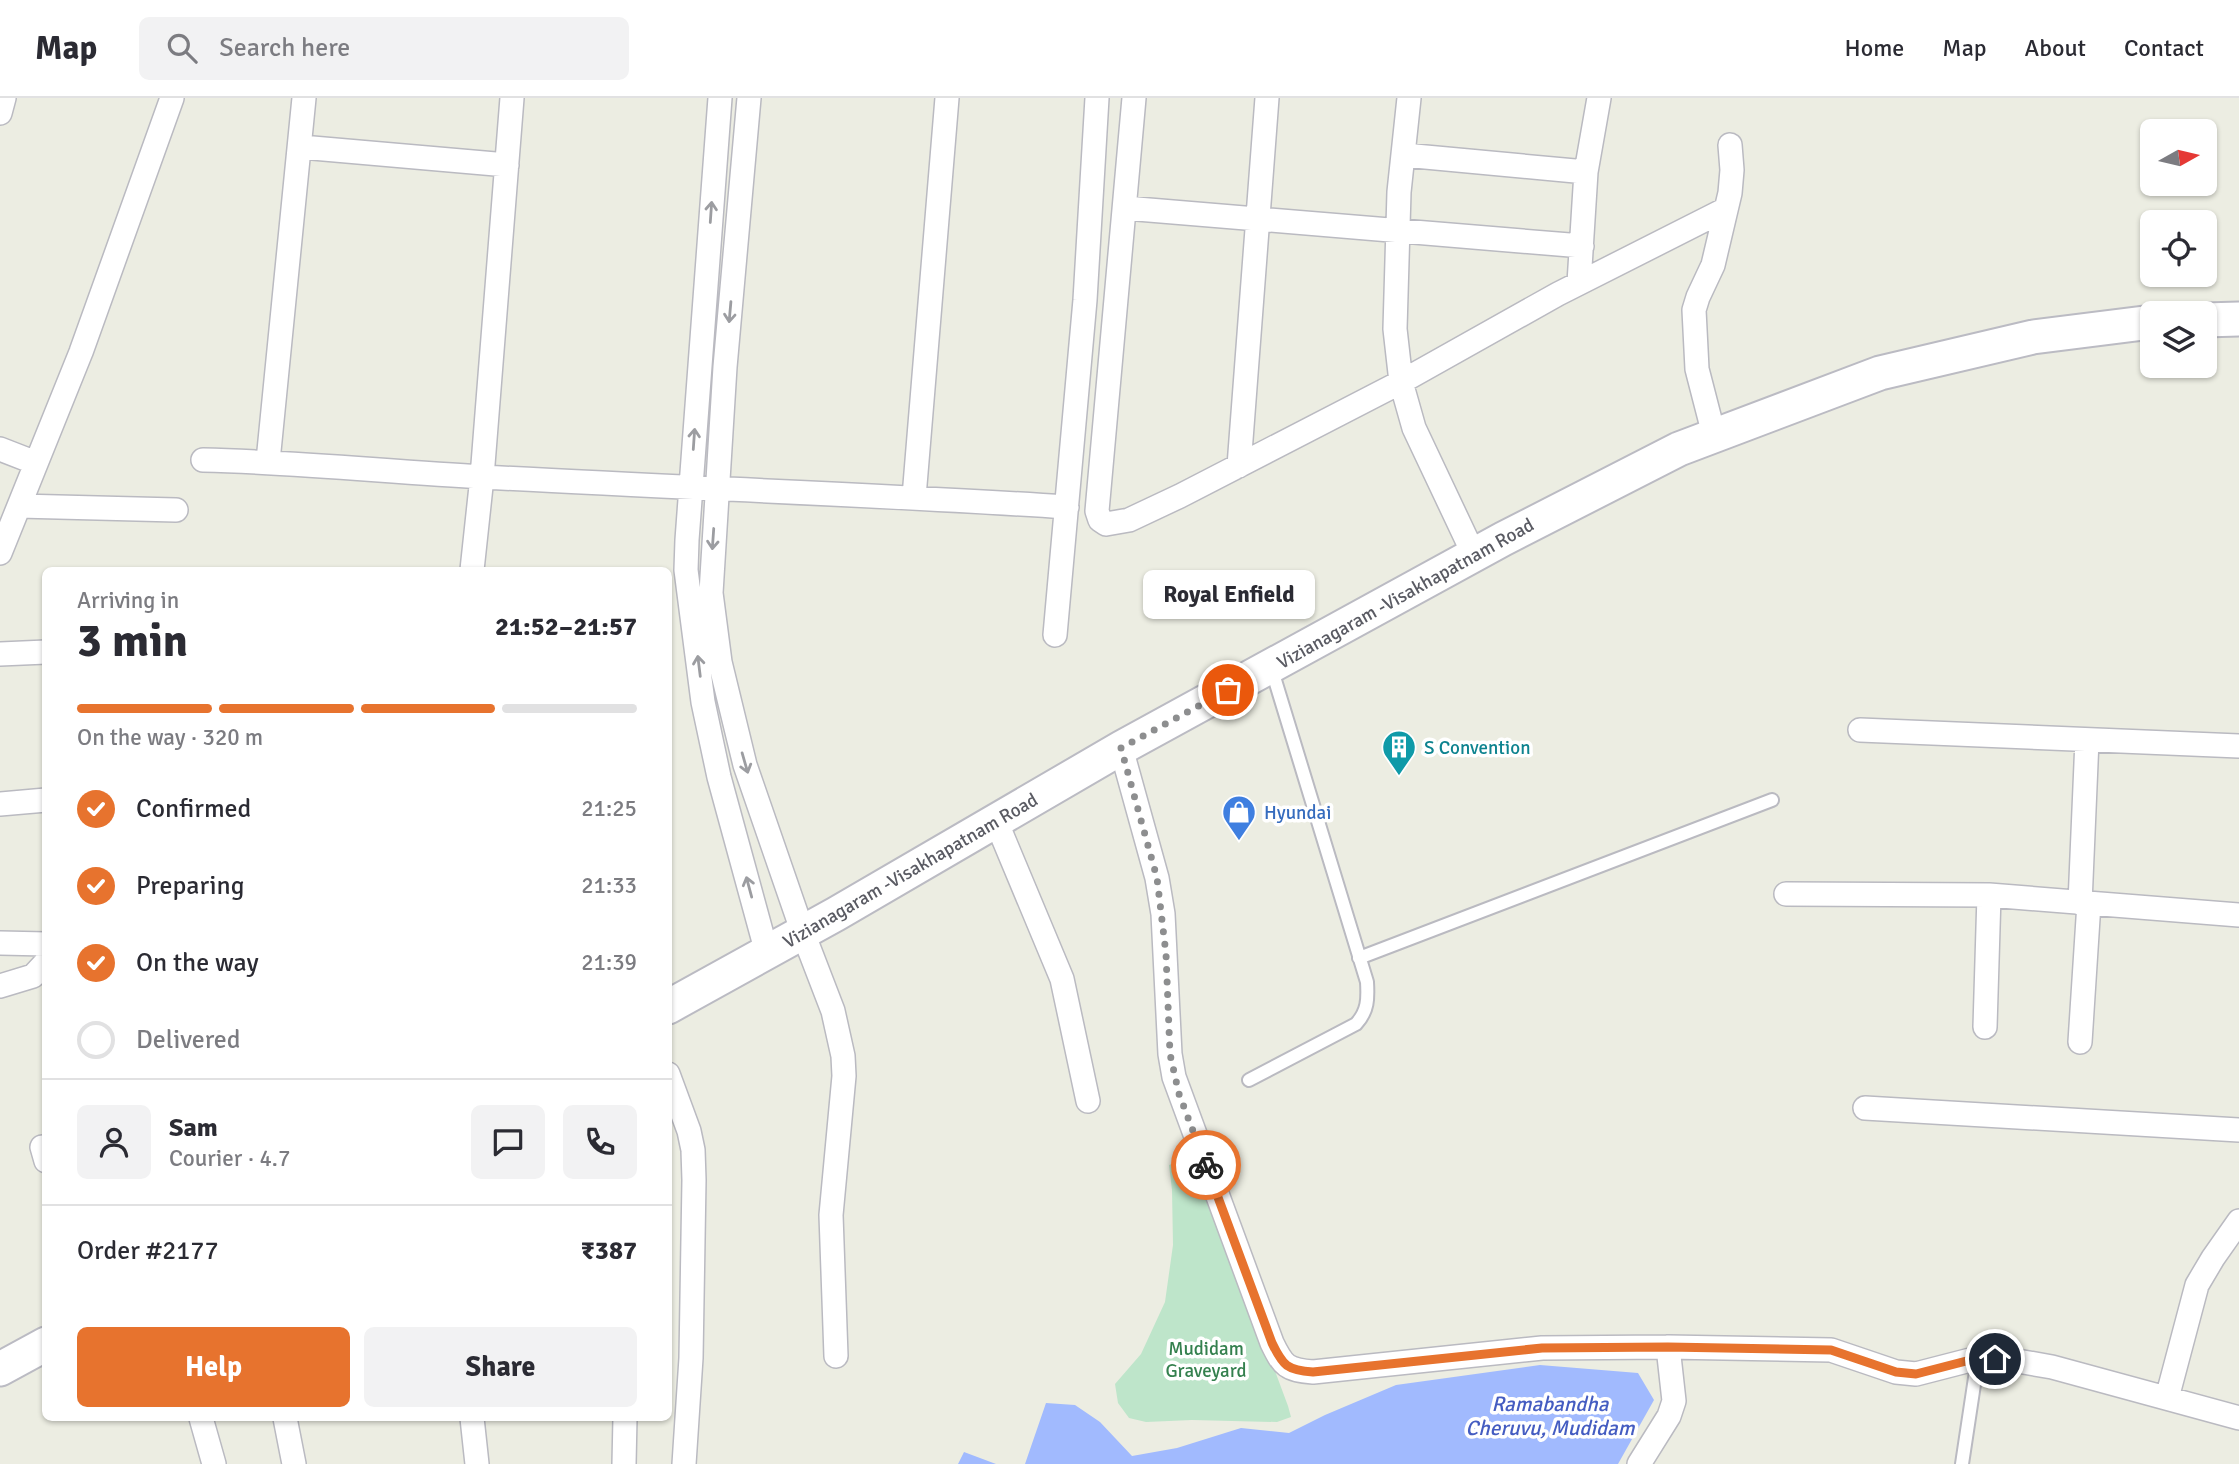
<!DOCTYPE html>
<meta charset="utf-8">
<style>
:root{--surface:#fff;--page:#f2f2f3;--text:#2b2b33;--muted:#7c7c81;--line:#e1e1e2;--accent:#e7732e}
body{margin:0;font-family:Signika,sans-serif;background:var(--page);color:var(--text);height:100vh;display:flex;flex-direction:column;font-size:26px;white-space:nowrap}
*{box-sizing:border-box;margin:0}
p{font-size:23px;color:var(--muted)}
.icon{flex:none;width:38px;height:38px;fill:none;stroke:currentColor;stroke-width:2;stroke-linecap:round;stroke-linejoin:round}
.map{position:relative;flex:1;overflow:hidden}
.details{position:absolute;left:42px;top:469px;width:630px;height:854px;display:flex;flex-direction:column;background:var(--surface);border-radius:10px;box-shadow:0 2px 5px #0004}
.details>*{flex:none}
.needle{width:46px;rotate:82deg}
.fabs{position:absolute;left:2140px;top:21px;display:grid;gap:14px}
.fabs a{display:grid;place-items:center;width:77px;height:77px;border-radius:10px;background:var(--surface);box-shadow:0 2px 5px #0004;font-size:35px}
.pin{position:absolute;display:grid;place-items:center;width:60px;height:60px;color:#fff;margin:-30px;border:4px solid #fff;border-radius:50%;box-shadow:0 2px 7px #0007}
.courier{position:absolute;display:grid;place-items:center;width:70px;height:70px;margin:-35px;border:5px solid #e7732e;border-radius:50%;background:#fff;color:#222;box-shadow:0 2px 9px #0007}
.bubble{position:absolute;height:49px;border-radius:10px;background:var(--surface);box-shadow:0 2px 5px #0004;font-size:23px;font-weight:700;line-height:49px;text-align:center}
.headline em{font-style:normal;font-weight:700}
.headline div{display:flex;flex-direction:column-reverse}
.headline{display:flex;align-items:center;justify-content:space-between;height:119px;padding:0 35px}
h1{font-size:46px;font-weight:700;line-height:52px}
.bar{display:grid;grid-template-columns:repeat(4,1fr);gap:10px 7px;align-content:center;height:84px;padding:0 35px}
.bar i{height:9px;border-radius:5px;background:var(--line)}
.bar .on{background:var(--accent)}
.bar p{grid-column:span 4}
.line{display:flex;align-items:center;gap:18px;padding:0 35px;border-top:2px solid var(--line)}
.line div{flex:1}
.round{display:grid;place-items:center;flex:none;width:74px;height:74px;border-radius:10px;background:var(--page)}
ol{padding:0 35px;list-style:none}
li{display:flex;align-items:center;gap:21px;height:77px}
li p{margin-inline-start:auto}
li .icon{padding:7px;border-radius:50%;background:var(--accent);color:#fff;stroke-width:4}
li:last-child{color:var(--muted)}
li i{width:38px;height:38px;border:4px solid var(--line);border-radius:50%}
.cta{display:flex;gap:14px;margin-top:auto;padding:14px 35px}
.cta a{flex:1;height:80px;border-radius:10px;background:var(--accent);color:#fff;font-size:28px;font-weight:700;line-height:80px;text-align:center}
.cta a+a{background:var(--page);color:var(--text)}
header{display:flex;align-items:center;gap:42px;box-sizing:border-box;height:98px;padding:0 35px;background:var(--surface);border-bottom:2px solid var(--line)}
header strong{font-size:33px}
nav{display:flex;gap:38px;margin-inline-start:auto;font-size:24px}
.search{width:490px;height:63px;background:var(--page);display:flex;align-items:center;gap:18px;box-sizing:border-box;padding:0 24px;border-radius:10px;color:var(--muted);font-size:26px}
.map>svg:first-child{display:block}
</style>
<header>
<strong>Map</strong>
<div class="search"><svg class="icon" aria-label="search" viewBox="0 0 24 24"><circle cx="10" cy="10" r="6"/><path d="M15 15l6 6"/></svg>Search here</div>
<nav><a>Home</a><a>Map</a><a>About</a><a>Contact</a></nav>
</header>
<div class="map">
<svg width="2239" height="1366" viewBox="0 0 2239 1366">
<rect width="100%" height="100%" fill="#ecede2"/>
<path fill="#bee5ca" d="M1195 1058 1288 1308 1291 1319 1277 1324 1192 1322 1146 1324 1129 1320 1118 1305 1115 1286 1141 1256 1165 1204 1173 1147 1172 1092 1169 1067Z"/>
<path fill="#a1bafe" d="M1540 1267 1638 1275 1654 1302 1618 1366H1025L1046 1305 1075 1307 1100 1324 1132 1358 1177 1350 1241 1330 1289 1335 1325 1317 1396 1287Z
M964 1354 996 1366H958Z"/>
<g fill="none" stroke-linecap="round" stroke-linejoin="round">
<g stroke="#babac1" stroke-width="16">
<path id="lane" d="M1359 860 1772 702
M1249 982 1356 926C1368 913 1368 901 1367 884L1271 569
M1962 1366 1978 1260"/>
</g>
<g stroke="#babac1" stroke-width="26">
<path id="street" d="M720 0 687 442 686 472 703 604 719 679 767 855
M749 0 725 269 711 495 720 564 745 667 803 835 833 913 843 958 844 978 831 1117 836 1258
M1134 0 1097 413 1100 422 1106 426 1129 422 1180 398 1401 284 1558 196 1726 111
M1409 0 1399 94 1395 231 1401 284 1414 330 1474 457
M0 15 4 0
M301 49 507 67
M1404 57 1586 74
M1125 110 1582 148
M1579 185 1586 74 1599 0
M1714 337 1697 271 1694 212 1698 199 1713 167 1730 95 1732 72 1730 47
M0 351 36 365
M203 362C297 364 390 374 484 379 678 390 872 396 1067 409
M268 363 304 0
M1239 368 1267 0
M914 399 947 0
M19 408 176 412
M0 455 81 254 172 0
M472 472 482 379 512 0
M1055 537 1085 202 1097 0
M0 556 46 554
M1860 632 2239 648
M1121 650 1157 780 1163 816 1170 956 1174 979 1272 1245C1283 1268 1287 1272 1313 1274L1542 1250 1668 1249 1831 1252 1896 1274 1916 1276 1978 1260 2012 1262 2052 1269 2239 1320
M0 706 46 702
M996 723 1062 881 1088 1003
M1786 796 1989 797 2239 817
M2080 805 2087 642
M0 845 46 846
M0 888 33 878 46 864
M1985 929 1989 797
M2080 944 2089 805
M668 976 689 1033 693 1052 694 1082 691 1260 684 1366
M1865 1010 2239 1032
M42 1049 46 1063
M2167 1300 2197 1187 2213 1160 2239 1123
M201 1320 214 1366
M285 1320 294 1366
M472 1320 477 1366
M624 1366 625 1320
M1639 1366 1669 1318 1674 1303 1668 1249"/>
</g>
<g stroke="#bbbbc3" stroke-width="37">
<path id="secondary" d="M2205 222 2239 221
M668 909 836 816 1121 650 1503 441 1679 351 1880 275 2033 239 2152 224
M0 1271 46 1246"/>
</g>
<use href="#lane" stroke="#fff" stroke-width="12"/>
<use href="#street" stroke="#fff" stroke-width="23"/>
<use href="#secondary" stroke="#fff" stroke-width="33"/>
</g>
<defs><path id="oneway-shaft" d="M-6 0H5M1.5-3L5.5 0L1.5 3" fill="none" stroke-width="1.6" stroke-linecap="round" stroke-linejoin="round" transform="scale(1.75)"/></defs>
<g stroke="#9c9da1">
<use href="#oneway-shaft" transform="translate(711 114) rotate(-86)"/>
<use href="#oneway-shaft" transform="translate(730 214) rotate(95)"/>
<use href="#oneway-shaft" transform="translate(694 341) rotate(-86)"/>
<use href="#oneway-shaft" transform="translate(713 441) rotate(94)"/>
<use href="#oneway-shaft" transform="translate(699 568) rotate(-97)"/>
<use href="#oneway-shaft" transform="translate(745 665) rotate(74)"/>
<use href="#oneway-shaft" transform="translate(749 789) rotate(-105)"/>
</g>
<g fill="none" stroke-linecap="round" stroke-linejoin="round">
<path stroke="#8d8e8f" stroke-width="7" stroke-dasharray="0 12.6" d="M1206 1067 1179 996 1170 956 1166 856 1157 780 1121 650 1228 592"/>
<path stroke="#e7732e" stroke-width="9" d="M1206 1067 1272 1245C1283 1268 1287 1272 1313 1274L1542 1250 1668 1249 1831 1252 1896 1274 1916 1276 1978 1260 1995 1261"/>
</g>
<defs>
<g id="building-pin" transform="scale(1.75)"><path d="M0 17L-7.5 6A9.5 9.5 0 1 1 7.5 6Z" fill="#0f9aa8" stroke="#fff"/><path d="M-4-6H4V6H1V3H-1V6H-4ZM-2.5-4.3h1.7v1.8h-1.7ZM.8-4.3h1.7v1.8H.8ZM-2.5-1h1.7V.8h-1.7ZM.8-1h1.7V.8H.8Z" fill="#fff"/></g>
<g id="shop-pin" transform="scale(1.75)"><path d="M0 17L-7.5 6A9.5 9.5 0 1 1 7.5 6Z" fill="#3f7fe0" stroke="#fff"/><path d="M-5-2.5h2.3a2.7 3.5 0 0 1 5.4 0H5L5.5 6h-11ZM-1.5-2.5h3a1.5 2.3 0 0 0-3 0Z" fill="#fff"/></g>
</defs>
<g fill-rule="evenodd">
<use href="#building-pin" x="1399" y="649"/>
<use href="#shop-pin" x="1239" y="714"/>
</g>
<g text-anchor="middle" stroke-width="7" stroke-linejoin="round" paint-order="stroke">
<g font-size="19" fill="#5a5b63" stroke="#fff">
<text transform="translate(1405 495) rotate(-29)" y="7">Vizianagaram -Visakhapatnam Road</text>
<text transform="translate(910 772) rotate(-30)" y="7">Vizianagaram -Visakhapatnam Road</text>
</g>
<g font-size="19" fill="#0d838f" stroke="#fff" text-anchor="start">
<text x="1424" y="656">S Convention</text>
</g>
<g font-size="19" fill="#366cbe" stroke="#fff" text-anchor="start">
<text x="1264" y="721">Hyundai</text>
</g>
<g font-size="19" fill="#34804e" stroke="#fff">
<text x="1206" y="1257">Mudidam<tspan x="1206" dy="22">Graveyard</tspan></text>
</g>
<g font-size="21" font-style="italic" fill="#445cc1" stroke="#fff">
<text x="1550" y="1313">Ramabandha<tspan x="1550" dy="24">Cheruvu, Mudidam</tspan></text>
</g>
</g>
</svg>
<div class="fabs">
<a><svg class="needle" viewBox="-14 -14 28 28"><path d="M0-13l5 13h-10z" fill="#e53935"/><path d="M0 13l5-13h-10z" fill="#7c7c81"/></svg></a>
<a><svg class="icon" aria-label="locate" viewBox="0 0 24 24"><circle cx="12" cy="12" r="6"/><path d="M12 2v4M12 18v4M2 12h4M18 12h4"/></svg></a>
<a><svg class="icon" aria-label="layers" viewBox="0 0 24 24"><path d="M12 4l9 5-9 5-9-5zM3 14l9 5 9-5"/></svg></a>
</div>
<div class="pin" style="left:1228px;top:592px;background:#ea580c"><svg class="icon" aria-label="bag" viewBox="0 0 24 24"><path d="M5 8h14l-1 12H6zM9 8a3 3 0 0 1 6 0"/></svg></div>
<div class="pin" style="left:1995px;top:1261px;background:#1f2937"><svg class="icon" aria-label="home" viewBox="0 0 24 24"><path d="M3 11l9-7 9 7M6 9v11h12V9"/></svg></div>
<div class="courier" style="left:1206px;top:1067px"><svg class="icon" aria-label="bike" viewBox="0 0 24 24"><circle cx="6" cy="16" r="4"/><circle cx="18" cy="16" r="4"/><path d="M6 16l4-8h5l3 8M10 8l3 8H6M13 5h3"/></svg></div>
<div class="bubble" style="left:1143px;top:472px;width:172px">Royal Enfield</div>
<section class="details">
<div class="headline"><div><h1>3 min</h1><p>Arriving in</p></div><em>21:52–21:57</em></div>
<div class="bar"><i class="on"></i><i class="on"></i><i class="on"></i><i></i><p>On the way · 320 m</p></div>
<ol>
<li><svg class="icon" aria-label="check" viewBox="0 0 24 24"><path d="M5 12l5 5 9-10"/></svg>Confirmed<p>21:25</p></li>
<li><svg class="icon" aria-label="check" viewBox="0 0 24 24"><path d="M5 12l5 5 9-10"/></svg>Preparing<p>21:33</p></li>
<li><svg class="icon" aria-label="check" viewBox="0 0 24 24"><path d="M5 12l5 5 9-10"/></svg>On the way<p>21:39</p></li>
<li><i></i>Delivered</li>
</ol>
<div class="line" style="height:126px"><a class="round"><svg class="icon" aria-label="person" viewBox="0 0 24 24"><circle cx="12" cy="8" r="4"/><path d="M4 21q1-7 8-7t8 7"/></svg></a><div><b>Sam</b><p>Courier · 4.7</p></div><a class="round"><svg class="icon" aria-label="chat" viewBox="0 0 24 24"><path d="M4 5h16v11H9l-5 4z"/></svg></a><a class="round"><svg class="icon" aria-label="phone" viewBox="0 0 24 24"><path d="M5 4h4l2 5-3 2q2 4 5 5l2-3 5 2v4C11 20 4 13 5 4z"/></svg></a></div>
<div class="line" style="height:91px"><div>Order #2177</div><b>₹387</b></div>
<div class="cta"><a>Help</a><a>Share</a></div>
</section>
</div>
